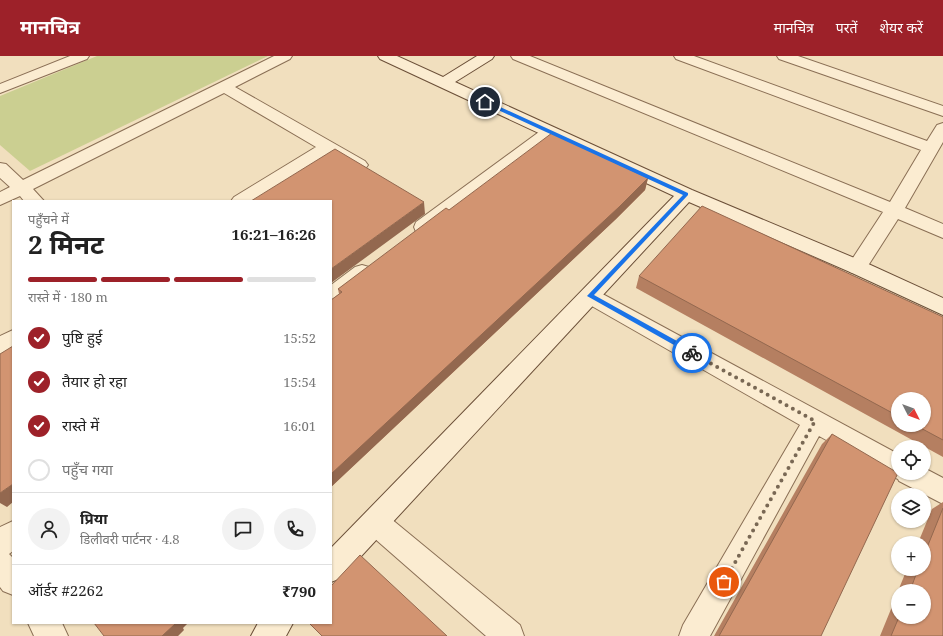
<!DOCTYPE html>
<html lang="hi">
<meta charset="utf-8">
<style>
:root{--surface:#fff;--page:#f2f2f2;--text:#222;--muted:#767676;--line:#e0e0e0;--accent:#9d2129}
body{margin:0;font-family:"Noto Serif","Noto Sans Devanagari",serif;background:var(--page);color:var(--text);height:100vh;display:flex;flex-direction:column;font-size:15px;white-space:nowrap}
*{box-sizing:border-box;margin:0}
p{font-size:13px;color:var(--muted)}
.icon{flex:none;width:22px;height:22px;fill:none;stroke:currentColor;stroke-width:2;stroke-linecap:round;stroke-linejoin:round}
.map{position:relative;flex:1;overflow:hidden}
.sheet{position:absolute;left:12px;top:144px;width:320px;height:424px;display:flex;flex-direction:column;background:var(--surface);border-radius:0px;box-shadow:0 1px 3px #0004}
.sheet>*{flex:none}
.needle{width:26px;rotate:132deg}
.fabs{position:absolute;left:891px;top:336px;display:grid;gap:8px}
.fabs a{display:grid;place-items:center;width:40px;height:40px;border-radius:50%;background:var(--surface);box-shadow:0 1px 3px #0004;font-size:20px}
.pin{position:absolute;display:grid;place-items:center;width:34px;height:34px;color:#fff;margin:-17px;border:2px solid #fff;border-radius:50%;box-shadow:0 1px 4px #0007}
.courier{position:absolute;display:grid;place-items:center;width:40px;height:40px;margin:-20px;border:3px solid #1a73e8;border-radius:50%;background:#fff;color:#222;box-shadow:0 1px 5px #0007}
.headline em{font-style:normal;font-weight:700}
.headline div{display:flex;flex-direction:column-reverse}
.headline{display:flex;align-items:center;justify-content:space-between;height:68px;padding:0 16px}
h1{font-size:26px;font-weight:700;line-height:30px}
.bar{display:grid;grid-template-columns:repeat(4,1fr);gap:6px 4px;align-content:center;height:48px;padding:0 16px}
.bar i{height:5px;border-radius:3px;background:var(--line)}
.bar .selected{background:var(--accent)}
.bar p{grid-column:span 4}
.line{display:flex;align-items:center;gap:10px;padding:0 16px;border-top:1px solid var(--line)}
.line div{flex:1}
.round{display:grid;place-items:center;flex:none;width:42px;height:42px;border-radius:21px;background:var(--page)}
ol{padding:0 16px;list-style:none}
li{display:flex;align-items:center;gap:12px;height:44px}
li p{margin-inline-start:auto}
li .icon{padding:4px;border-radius:50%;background:var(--accent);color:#fff;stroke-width:4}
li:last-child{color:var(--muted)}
li i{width:22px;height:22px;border:2px solid var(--line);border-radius:50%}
header{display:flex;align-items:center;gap:24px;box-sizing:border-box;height:56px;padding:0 20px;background:var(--accent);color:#fff}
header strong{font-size:19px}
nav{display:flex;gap:22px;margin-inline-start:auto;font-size:14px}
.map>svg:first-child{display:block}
</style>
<header>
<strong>मानचित्र</strong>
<nav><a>मानचित्र</a><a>परतें</a><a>शेयर करें</a></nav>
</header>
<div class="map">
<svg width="943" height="580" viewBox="0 0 943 580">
<rect width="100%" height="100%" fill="#f1dfbe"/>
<path fill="#cbcf91" d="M97 0H268L30 115 0 89V40Z"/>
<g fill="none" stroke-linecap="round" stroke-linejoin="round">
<g stroke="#8a6f55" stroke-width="2">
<path id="street" d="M70 0H89L87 3 0 37V28Z
M274 0H292L290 3 235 31 365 105 368 109 365 113C352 116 339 105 328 98L253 145H231L234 141 316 91 224 37 33 133 44 145H24L20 140 0 149V136L10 131 0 122V107L6 108 23 124Z
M511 0H530L890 146 921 94 676 3 674 0H694L927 85 937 69 943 67V86L905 152 943 168V182L898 163 864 216 857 218 850 216 847 211 883 156 513 3Z
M777 0H798L943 50V60L779 3Z
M549 71 555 73 557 76 555 79 430 176 423 177 416 176 414 171 416 166 543 73Z
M362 209 369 211 372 216 369 221 338 245 331 248V229L355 211Z
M590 232 597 235 898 398V417H924V412L943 422V448L899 425 898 423 889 419 819 380 710 580H679L683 569 800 369 583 245 580 240 583 235Z
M13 274V294L0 300V280Z
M375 453 384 457 520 569 524 580H486L366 475 362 466 366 457Z
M13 465V495L9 498 13 502V539L3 535 0 531V471Z
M28 567H62L68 580H34Z"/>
</g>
<g stroke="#6c5039" stroke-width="2">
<path id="secondary" d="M378 0H397L443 21 477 0H494L492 3 455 26 692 134 864 206 943 242V259L850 216 689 146 341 522 331 526V492L674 140 380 3Z
M258 567H293L286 580H251Z"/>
</g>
<use href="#street" fill="#fbecd1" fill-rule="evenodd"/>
<use href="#secondary" fill="#fbecd1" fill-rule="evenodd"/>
</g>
<path fill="#b57f61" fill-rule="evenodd" d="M648 122 645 134 616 163 331 431V244L339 238 338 233 449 154Z
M639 220 943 261V401L636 232ZM898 343 924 369H898Z
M832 378 821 580H714L822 388Z
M943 446V580H880L898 536V561H924V535H898L907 513H924V487H918L932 453Z"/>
<path fill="#93684f" d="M648 122 645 134 616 163 331 431V418Z
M424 146 425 158 331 227V213Z
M13 428V446L7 451 0 447V437Z
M174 567H188L183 572 184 574 178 580H162Z"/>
<path fill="#d29471" stroke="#93684f" d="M552 77 648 122 619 151 331 418V244L342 236 338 233 446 152 449 154Z
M335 93 424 146 331 213V145H251Z
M702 150 943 261V384L915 369H924V343H898V360L639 220Z
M13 290V428L0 437V298Z
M832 378 898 417 821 580H719Z
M943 452V580H891L899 561H924V535H910L918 513H924V499Z
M360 499 447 580H322L309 567H331V530Z
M94 567H174L175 568 162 580H104Z"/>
<path fill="#1a73e8" d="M483 45H487L688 137V139L594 239 695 295V298H690L587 240 683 139 483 47Z"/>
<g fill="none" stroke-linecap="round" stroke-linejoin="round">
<path stroke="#796854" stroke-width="4" stroke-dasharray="0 7.2" d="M692 297 815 365 724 526"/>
</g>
</svg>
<div class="fabs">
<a><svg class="needle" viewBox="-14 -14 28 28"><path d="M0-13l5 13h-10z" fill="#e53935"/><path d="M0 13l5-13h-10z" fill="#767676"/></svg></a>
<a><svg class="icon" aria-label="locate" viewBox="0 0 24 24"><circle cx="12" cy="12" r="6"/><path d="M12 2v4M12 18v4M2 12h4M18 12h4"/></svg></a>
<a><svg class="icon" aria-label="layers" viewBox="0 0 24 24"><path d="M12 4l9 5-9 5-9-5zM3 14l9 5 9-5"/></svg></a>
<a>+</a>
<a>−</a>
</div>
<div class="pin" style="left:724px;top:526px;background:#ea580c"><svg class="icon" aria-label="bag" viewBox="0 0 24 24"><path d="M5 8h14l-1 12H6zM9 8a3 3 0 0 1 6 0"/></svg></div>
<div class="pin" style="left:485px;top:46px;background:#1f2937"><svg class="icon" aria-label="home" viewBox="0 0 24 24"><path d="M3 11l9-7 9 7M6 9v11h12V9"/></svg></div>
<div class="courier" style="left:692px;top:297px"><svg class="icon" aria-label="bike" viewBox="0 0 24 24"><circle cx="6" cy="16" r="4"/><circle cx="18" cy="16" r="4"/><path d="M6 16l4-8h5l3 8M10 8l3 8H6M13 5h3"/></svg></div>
<section class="sheet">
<div class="headline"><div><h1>2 मिनट</h1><p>पहुँचने में</p></div><em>16:21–16:26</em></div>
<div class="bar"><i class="selected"></i><i class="selected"></i><i class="selected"></i><i></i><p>रास्ते में · 180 m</p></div>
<ol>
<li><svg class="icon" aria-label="check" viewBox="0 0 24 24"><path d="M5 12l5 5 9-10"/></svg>पुष्टि हुई<p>15:52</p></li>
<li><svg class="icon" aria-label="check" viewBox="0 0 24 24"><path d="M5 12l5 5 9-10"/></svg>तैयार हो रहा<p>15:54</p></li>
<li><svg class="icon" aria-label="check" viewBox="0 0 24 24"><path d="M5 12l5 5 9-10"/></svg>रास्ते में<p>16:01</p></li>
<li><i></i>पहुँच गया</li>
</ol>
<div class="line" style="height:72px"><a class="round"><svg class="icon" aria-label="person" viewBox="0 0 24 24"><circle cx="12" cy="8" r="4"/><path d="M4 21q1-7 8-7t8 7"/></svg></a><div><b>प्रिया</b><p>डिलीवरी पार्टनर · 4.8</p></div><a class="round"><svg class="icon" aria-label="chat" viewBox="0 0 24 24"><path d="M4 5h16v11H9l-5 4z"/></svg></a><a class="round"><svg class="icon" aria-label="phone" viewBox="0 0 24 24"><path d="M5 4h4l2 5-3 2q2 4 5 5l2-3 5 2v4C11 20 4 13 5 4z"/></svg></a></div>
<div class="line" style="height:52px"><div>ऑर्डर #2262</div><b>₹790</b></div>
</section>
</div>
